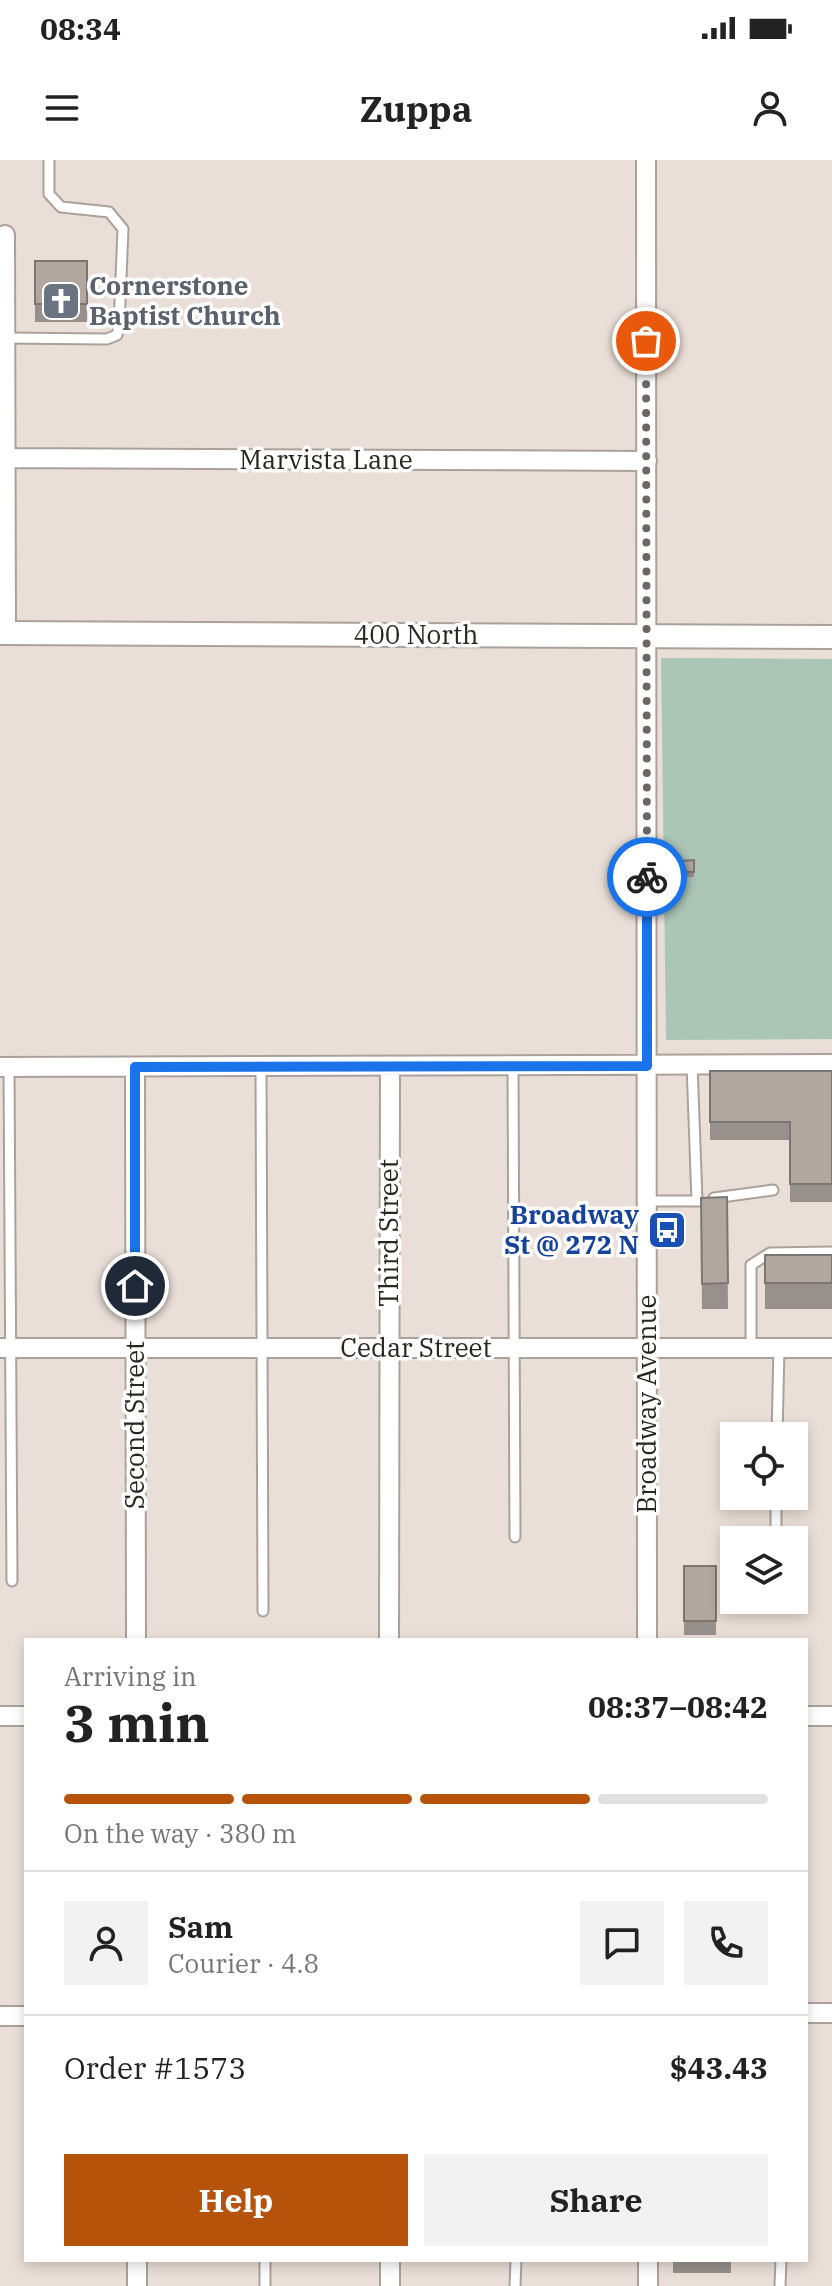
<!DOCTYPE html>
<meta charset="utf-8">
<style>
:root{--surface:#fff;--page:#f2f2f2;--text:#222;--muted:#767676;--line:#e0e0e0;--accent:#b45309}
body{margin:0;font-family:"IBM Plex Serif",serif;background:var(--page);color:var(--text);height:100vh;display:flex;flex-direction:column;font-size:30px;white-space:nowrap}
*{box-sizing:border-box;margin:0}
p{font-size:26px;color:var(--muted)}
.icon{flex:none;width:44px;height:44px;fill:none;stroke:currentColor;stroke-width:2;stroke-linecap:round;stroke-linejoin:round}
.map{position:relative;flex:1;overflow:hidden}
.side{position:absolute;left:24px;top:1478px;width:784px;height:624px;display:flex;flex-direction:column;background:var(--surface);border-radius:0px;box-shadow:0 4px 12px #0003}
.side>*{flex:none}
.controls{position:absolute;left:720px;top:1262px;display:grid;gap:16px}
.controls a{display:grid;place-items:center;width:88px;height:88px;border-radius:0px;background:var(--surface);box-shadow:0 4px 12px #0003;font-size:40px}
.pin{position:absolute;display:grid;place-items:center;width:68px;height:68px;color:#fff;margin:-34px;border:4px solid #fff;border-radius:50%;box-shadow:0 2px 8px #0007}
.courier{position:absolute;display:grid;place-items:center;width:80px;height:80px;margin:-40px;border:6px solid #1a73e8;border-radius:50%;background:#fff;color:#222;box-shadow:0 2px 10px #0007}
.overview em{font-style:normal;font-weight:700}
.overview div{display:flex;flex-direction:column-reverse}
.overview{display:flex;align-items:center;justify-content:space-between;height:136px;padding:0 40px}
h1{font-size:52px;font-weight:700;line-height:60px}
.bar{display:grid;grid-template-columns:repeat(4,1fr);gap:12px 8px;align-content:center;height:96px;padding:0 40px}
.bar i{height:10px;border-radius:6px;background:var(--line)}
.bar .active{background:var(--accent)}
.bar p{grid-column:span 4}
.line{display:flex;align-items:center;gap:20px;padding:0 40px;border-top:2px solid var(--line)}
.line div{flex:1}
.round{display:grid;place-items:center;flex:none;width:84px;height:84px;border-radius:0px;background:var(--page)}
.action{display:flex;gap:16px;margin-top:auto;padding:16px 40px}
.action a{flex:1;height:92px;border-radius:0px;background:var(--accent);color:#fff;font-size:32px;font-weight:700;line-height:92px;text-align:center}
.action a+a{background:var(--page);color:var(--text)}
.status{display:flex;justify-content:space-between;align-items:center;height:56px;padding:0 40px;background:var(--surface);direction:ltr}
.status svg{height:22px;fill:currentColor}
header{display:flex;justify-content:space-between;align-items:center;height:104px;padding:0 40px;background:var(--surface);font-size:36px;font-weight:700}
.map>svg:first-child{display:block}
</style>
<div class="status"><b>08:34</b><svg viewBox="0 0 49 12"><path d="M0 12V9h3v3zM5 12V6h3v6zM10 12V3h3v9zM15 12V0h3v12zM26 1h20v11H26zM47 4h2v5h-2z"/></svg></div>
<header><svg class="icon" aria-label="menu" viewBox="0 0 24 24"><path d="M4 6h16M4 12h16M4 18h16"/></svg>Zuppa<svg class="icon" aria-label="person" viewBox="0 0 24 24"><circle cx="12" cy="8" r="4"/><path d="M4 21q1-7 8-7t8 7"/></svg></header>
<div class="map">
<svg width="832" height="2126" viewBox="0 0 832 2126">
<rect width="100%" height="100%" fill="#eadfd8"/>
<path fill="#abc5b7" d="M661 498 832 499V879L666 880Z"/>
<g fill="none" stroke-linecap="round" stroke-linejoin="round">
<g stroke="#aba19b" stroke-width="13">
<path id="service" d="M5 178 107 179 117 175 119 166 123 69 109 52 61 47 49 34V0
M692 904 697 1041
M261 906 263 1451
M513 906 515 1377
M9 907 12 1421
M714 1038 773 1030
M647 1041H699
M751 1188V1105L770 1093 832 1092
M777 1276 779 1188
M776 1380V1336
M265 2100V2126
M515 2126 516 2100
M780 2126 781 2100"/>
</g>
<g stroke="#aba19b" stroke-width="22">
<path id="minor" d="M646 0 647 1480
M5 75 6 473
M5 298 647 301
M0 907 832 904
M135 907 136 1480
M0 1188H832
M389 1480 390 906
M0 1556H26
M806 1556H832
M806 1853H832
M0 1856H26
M137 2100V2126
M390 2100V2126
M648 2100V2126"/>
</g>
<g stroke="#aba19b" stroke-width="26">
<path id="tertiary" d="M0 473 832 477"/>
</g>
<use href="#service" stroke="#fff" stroke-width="9"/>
<use href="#minor" stroke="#fff" stroke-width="18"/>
<use href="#tertiary" stroke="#fff" stroke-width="22"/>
</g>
<path fill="#98908a" d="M35 101H87V162H35Z
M694 700V717H682L681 701Z
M710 911H832V1042H790V980H710Z
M727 1037 728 1149H702L701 1038Z
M765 1095H832V1149H765Z
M684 1406H716V1475H684Z
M673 2100H731V2113H673Z"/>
<path fill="#b1a7a0" stroke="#7c7570" stroke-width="2" d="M35 101H87V144H35Z
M694 700V712H682L681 701Z
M710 911H832V1024H790V962H710Z
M727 1037 728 1123 702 1124 701 1038Z
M765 1095H832V1123H765Z
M684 1406H716V1461H684Z"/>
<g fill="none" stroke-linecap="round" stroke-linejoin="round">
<path stroke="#6d6662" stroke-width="8" stroke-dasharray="0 14.4" d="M646 181 647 717"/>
<path stroke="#1a73e8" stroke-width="10" d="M135 1126V907L647 906V717"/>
</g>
<defs>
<g id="church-square" transform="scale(2)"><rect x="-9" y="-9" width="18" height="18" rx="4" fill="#6b7280" stroke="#fff"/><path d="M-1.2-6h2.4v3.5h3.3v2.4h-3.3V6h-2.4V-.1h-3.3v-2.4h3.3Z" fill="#fff"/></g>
<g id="bus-square" transform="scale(2)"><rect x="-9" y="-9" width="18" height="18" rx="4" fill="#1a4fb4" stroke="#fff"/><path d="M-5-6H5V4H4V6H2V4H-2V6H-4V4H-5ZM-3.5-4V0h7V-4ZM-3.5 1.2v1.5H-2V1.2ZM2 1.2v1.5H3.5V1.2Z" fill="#fff"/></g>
</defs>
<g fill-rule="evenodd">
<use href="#church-square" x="61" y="141"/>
<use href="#bus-square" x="667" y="1070"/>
</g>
<g text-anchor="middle" stroke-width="7" stroke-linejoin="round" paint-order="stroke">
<g font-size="26" font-weight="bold" fill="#5b616d" stroke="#fff" text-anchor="start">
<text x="89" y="135">Cornerstone<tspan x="89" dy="30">Baptist Church</tspan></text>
</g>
<g font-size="26" fill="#292522" stroke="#fff">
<text x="326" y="309">Marvista Lane</text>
<text x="416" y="484">400 North</text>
<text transform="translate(389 1073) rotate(-90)" y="9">Third Street</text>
<text x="416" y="1197">Cedar Street</text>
<text transform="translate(647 1244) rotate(-90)" y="9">Broadway Avenue</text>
<text transform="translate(135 1265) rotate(-90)" y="9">Second Street</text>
</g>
<g font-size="26" font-weight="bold" fill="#164399" stroke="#fff" text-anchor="end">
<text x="639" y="1064">Broadway<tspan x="639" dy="30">St @ 272 N</tspan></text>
</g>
</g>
</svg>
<div class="controls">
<a><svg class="icon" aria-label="locate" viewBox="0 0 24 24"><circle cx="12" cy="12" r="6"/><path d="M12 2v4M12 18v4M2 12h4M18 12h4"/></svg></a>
<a><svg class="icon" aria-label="layers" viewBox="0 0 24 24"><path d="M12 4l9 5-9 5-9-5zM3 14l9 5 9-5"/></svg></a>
</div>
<div class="pin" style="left:646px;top:181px;background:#ea580c"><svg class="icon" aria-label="bag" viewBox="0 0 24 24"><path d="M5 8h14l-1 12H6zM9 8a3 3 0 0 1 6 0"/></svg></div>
<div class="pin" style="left:135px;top:1126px;background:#1f2937"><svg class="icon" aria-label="home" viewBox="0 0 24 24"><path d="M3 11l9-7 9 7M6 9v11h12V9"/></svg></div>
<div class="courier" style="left:647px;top:717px"><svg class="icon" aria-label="bike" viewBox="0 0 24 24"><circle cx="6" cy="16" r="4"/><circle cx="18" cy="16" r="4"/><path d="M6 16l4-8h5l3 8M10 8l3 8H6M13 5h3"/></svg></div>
<section class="side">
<div class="overview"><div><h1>3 min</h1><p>Arriving in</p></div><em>08:37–08:42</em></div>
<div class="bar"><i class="active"></i><i class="active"></i><i class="active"></i><i></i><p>On the way · 380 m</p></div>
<div class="line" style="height:144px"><a class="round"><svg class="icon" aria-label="person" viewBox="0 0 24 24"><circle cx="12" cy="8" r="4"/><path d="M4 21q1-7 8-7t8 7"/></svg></a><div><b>Sam</b><p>Courier · 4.8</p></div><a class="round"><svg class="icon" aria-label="chat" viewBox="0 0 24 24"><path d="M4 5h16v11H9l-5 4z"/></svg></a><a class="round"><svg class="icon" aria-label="phone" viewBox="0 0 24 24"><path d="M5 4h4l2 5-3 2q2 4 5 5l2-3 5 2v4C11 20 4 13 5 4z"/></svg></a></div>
<div class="line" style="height:104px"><div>Order #1573</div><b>$43.43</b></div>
<div class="action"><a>Help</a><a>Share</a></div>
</section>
</div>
